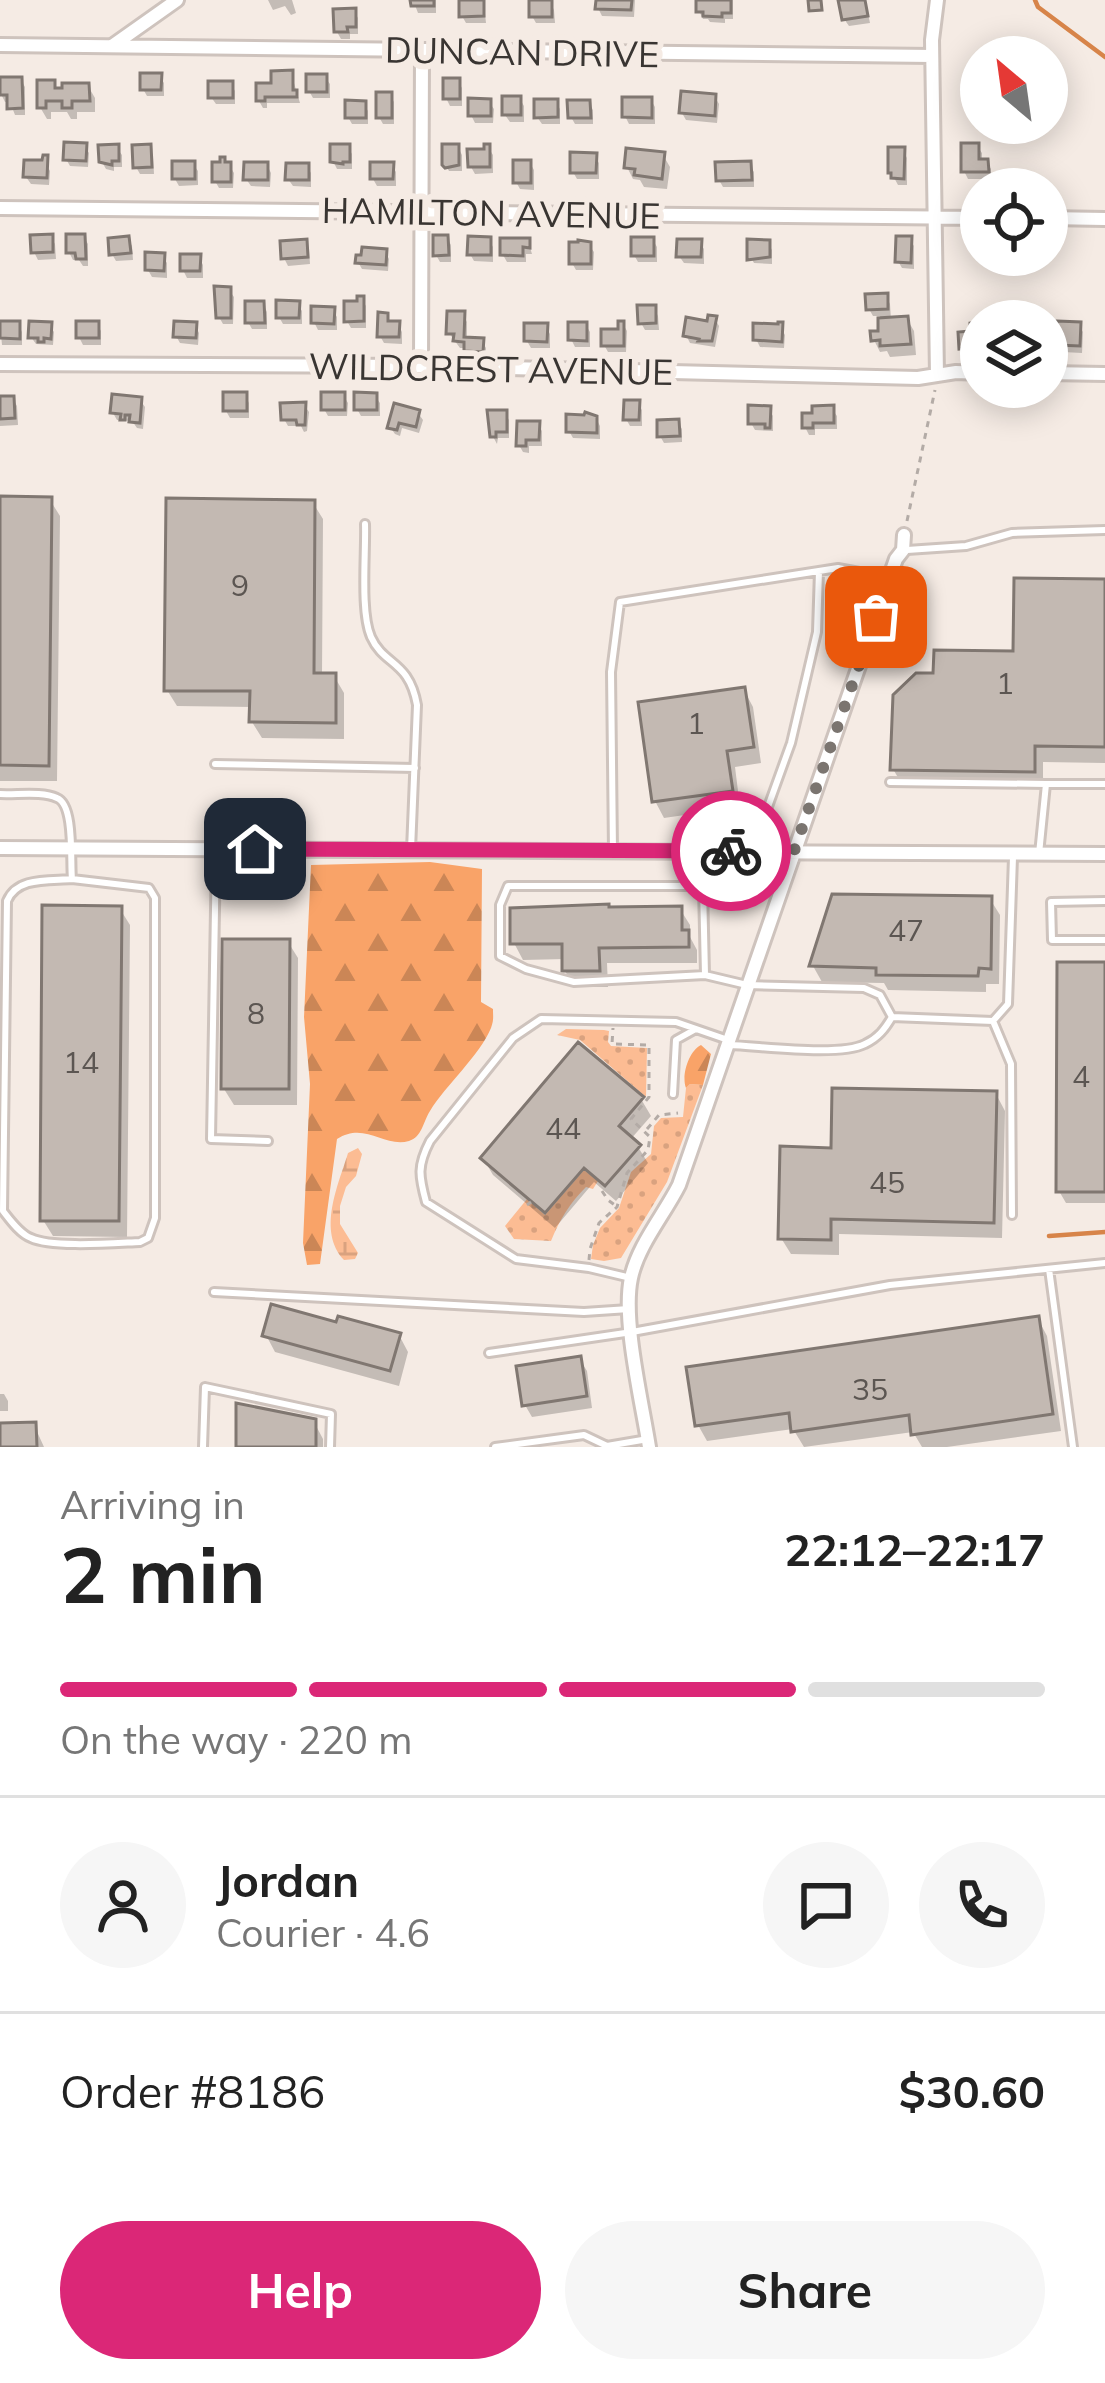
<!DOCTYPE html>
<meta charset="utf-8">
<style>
:root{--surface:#fff;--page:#f6f6f6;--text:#222;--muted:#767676;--line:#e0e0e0;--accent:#db2777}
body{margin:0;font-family:Mulish,sans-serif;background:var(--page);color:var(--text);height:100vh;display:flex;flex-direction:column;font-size:45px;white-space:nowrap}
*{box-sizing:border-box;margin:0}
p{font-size:39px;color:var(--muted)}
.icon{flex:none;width:66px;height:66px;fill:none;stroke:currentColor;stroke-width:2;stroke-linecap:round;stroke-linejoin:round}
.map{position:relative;height:1447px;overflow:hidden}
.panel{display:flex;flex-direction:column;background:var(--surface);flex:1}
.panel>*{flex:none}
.needle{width:78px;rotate:331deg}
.buttons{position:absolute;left:960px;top:36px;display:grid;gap:24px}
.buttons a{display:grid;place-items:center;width:108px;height:108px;border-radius:50%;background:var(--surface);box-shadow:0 6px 30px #0003;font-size:60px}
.pin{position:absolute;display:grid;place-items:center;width:102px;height:102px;color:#fff;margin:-51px;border-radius:24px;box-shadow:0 6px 18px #0006}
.courier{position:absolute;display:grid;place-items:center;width:120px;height:120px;margin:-60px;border:9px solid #db2777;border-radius:50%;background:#fff;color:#222;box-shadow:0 3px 15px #0007}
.summary em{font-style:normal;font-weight:700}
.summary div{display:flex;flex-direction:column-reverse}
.summary{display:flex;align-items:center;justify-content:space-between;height:204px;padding:0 60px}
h1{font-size:78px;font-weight:700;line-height:90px}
.bar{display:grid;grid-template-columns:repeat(4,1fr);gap:18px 12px;align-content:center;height:144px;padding:0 60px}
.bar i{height:15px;border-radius:9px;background:var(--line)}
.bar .active{background:var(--accent)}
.bar p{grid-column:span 4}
.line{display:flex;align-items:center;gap:30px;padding:0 60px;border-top:3px solid var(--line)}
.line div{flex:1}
.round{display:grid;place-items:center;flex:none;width:126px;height:126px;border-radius:63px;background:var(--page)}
.primary-button{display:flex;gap:24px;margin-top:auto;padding:24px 60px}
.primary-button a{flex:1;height:138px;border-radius:72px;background:var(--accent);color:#fff;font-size:48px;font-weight:700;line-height:138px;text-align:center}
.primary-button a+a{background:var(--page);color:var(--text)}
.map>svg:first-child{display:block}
</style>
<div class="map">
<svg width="1105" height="1447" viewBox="0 0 1105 1447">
<defs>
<pattern id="grass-dots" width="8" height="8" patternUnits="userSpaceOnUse" patternTransform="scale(3)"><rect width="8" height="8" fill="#fcbc93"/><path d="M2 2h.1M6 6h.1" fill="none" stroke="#d9a27f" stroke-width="1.8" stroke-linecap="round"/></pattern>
<pattern id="forest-firs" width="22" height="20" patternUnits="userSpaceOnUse" patternTransform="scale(3)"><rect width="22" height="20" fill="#f9a368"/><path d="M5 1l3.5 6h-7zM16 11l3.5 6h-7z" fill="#cb8656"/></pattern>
<pattern id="wetland-marsh" width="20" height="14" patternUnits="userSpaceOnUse" patternTransform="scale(3)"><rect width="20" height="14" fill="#fcbc93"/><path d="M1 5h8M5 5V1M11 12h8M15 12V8" fill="none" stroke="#d9a27f"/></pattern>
</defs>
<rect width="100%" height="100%" fill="#f5ebe4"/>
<path fill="url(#grass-dots)" d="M566 1029 604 1030 609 1031 608 1042 611 1046 647 1048 646 1097 580 1040 557 1035Z
M690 1084 703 1085 667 1182 621 1258 604 1261 591 1259 593 1245 600 1228 619 1208 631 1172 651 1154 654 1126 661 1118 683 1117 686 1088Z
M584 1170 598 1181 593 1189 586 1187C570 1203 560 1219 551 1241L514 1239 505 1226 527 1199 545 1215Z"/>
<path fill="url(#forest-firs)" d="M430 862 482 869 481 1002 493 1009C493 1017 494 1020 491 1028 480 1055 446 1085 430 1111 423 1122 422 1137 409 1141 384 1148 365 1121 337 1139L320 1264 307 1265 303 1243 310 1084 304 1017 311 865Z
M701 1045 711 1054 703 1085 690 1084 686 1088C681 1075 689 1051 701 1045Z"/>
<path fill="url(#wetland-marsh)" d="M358 1148 362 1154 356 1176 346 1187 340 1206V1224L358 1253 355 1259 344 1260C317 1231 338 1186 348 1153Z"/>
<path fill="#0003" d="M268 0H292L296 13 291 15 285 6 273 10Z
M413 0H436V13H418Z
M477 0H481L484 4 486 23H466L462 16Z
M599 0H635L634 17 602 16 598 8Z
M699 0H733V19H725V23L710 22 708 19H703L699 11Z
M841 0H865L870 23 849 26 844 19Z
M550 2 554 10 555 23H536L532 16Z
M354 11 358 18V34H350V39H341L337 32Z
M291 73 300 103H267V108H263L259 101Z
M160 76 164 83V96H147L143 89Z
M325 77 330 84V98H313L309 91Z
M21 80 25 87V115H15L10 102H5L1 94Z
M458 81 462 88V106H450L446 98Z
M53 83 58 91 88 86 95 98V112H77V119H71L67 112H51V119H47L40 107Z
M231 84 235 91V104H216L211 97Z
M390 95 394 102V124H383L379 117Z
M715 97 719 104 717 123 686 120 682 113Z
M520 99 524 106V122H510L505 115Z
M651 100 655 107V124H629L625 116Z
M489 102 494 109 493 123H475L471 115Z
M556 102 560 109V124H542L537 117Z
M589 103 593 110V124H575L571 117Z
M364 104 368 111V124H352L348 117Z
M85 146 89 153 88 167 70 166 66 159Z
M977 146 982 153V162H987L991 169V179H968L964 171Z
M149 147 153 155 154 174H140L136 167Z
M348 147 352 154V169H337L333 161Z
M458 147 462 155V171H449L445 164Z
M488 147 493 155V173L475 174 471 167Z
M117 148 122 155V167H114V171L106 169 102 162Z
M903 150 907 158V185H898L891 172Z
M663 155 670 167 667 189 644 187 640 180 633 179 627 167Z
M595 156 599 163V179H577L573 172Z
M530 163 534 170V190L520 189 516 182Z
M46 164 50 171 49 185 31 184 26 177Z
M193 164 198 171V185L179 186 175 179Z
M749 164 754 172V187H723L719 180Z
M229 165 234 173 233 188H219L215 181Z
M267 165 271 173 270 187 251 186 246 179Z
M392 165 396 172V186H377L373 179Z
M307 166 311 173V187L293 186 288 179Z
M51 237 55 244 56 259 38 260 34 252Z
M84 237 88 244V266H83L79 260H73L69 252Z
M447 238 451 245V262H440L436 255Z
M128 239 132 246 133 260 116 261 112 254Z
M910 239 914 246V269L902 268 898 261Z
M489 240 493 247V262L474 261 470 254Z
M653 240 657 247V262H638L634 255Z
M528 241 532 254H526V262H507L503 255Z
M305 242 309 249 310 264 288 266 284 258Z
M700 242 704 249V264L684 263 679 256Z
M768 243 772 250V264L754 263 750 256Z
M589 245 594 252 593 270H576L572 263Z
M385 251 389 259 388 271 362 269 358 262Z
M163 256 167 263V278L152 277 148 270Z
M199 257 203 265V278H187L183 270Z
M229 290 234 297 233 324H223L219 317Z
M886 296 890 304 891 320 907 319 914 331 916 355 890 357 887 351 880 352 874 340 882 333 880 316H873L869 309Z
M362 299 366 306V328H351L347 321Z
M263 304 267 312V329H252L248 322Z
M298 304 302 311V324H283L279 317Z
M654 308 658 316 659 330H645L641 323Z
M333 310 337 317V330H318L314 322Z
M463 314 467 322V340L482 341 486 348V358H471L467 348H460L449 333Z
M386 316 391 324H398L402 332V344L384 343 380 336Z
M715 319 719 326 715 347 690 343 686 335 710 324Z
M0 324H18L22 332V345H2Z
M97 324 101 331V345H83L79 337Z
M623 324 627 331 626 352H608L604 345 621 332Z
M50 325 54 332 53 345 36 344 31 337Z
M195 325 199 333 198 345 180 343 176 336Z
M586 325 590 332V347H575L571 339Z
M973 325 981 326 980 354 966 355 962 348 973 334Z
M1079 325 1083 332 1082 353 1063 352 1059 344Z
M546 326 550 334V348H531L527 341Z
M781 328 785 335 784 348 760 347 756 339Z
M245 395 249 403V418H230L226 411Z
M343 395 348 403 347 416H328L324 409Z
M375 396 380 403V416H361L357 409Z
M0 399H13L17 406 18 425 0 426Z
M140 400 145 407 143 429 137 428 132 421 117 420 113 413Z
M638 403 642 410V426H630L626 419Z
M304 405 309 412 307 431 304 432 301 426H288L284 419Z
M769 409 773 416V431L755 430 751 423Z
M832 409 837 416V429H815V435H809L805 427Z
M418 413 423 420 419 433 402 428 400 436 395 434 390 427Z
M505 413 509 420V438H498L497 444 490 431Z
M596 418 600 426V439L573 438 569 431Z
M678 422 682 429V442L664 443 660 436Z
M538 424 542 431V446H529V453L523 452 519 445Z
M0 499 50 500 60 516 57 781H0Z
M313 503 323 519 322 676H334L344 693V739L262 738 252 722 253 707 177 706 167 690Z
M1105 582V763L1043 762V787L903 786 893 769 936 676 1016 654Z
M744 690 753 707 761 763 735 767 740 807 664 818 655 801Z
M990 899 1000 915 999 984H986V992L888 990 884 983 822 982 813 966Z
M120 909 130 925 127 1237 53 1236 43 1220Z
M680 909 690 925V937L697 950V963H607L608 987H574L565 971V959L523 960 514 943Z
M288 942 298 958 297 1105H234L224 1089Z
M1105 965V1203H1066L1059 1191Z
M996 1094 1005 1111 1002 1238 839 1234V1255L791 1254 781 1238 834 1151Z
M641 1099 651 1116 630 1140 638 1147 648 1163 616 1201 594 1182 555 1228 493 1175 483 1158Z
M1038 1319 1047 1336 1061 1431 947 1447H922L913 1432 804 1447 793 1429 707 1441 698 1425Z
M338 1325 399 1335 408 1352 399 1386 275 1352 266 1335Z
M580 1360 587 1371 592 1408 532 1417 525 1405Z
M0 1394H4L8 1401V1411H0Z
M239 1406 314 1422 323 1439V1447H239Z
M34 1425 44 1447H0V1426Z"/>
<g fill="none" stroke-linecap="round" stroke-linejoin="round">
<path stroke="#d78449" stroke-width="4.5" d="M1035 0 1038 7 1105 57
M1049 1236 1105 1232"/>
</g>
<path fill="#c3b9b2" stroke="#807771" stroke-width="3" d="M410 0H434V6H411Z
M459 0H484V16L459 17Z
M529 0H552V17H529Z
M596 0H632L631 10 595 9Z
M696 0H731V13H722V17L703 16V12H696Z
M808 0H821L822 10 809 11Z
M838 0H865L868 16 842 20Z
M356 8V27H347L348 32H334L333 9Z
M293 70V90H297V97H265V101H256V83H271V71Z
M140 73H162L161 90H140Z
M306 74H327V92H306Z
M0 77H22L23 108 7 109V95H0Z
M443 78H460V99H443Z
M37 80H55V88H62V83H89L90 101H72V108H62V101H46V108H37Z
M208 81H233V98H208Z
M681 91 716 94 715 116 679 113Z
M376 92H392V118H376Z
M502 96H521V115H502Z
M622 97H652V118L622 117Z
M468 98 491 99V116H468Z
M534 99H558V117L534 118Z
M345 100 366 101V118H345Z
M567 100H590L591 118H568Z
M64 142 87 143 86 161 63 160Z
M961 143H979V159H988L989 172H961Z
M119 144V161H112V165L99 162 98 145Z
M151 144 152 167 133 168 132 145Z
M330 144H350V162H343V164L330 162Z
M442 144H459V165L445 168 442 165Z
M484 144H490V167H468L467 149H484Z
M888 147H905L904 179 891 178V173H888Z
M626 148 665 152 662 179 634 175 635 169 624 168Z
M570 152 597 153 596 173H570Z
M43 155H48L47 178 23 177 24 160H42Z
M220 157H225V162H231V182H212V162H220Z
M513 160H531V183H513Z
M172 161H195V179H172Z
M751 161 752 180 716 181 715 162Z
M244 162H268V180H243Z
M370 162H394L393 179H370Z
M286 163H309V180H285Z
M53 234V252L31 253 30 235Z
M66 234H85L86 259H76L75 253H66Z
M433 235H448L449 255 433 256Z
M129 236 131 253 109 255 108 238Z
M468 236 491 237V255H467Z
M896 236H912L911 263 895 262Z
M631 237H654V256H631Z
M500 238H530V248L523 247V256L500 255Z
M307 239 308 257 281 259 280 241Z
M677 239H702L701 257H676Z
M747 239 770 240V257L747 260Z
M578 240 591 242V264H569V242H578Z
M362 247 387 249 386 265 355 263 356 255H361Z
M145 252 165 253 164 271 145 270Z
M180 254H201L200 271H180Z
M214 286 231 287V318H216Z
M888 293V309L866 310 865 294Z
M357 296H364V321L344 322V301H357Z
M276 300 300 301 299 318H276Z
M245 301H264L265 323H245Z
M637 305H656V323L638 324Z
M311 306 335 307 334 324 311 323Z
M447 311H465L464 337 484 338 483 352 464 351V342L453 341 454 334H446Z
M378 312 388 313V321H400L399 337H377Z
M708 315 717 316 712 341H698L699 339 683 336 686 317 707 321Z
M908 316 911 344 880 346V340L871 341 870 331H878V318Z
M0 321H20V339L0 338Z
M29 321 52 322 51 339 44 338V342H38V338H28Z
M76 321H99V338H76Z
M174 321 197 322 196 338 173 337Z
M618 321H624V346H601V329H618Z
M1057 321 1081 322 1080 346 1056 345Z
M568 322H587V341L568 340Z
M778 322H783L782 342 753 340V323L778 324Z
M981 322V330H977L978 347 959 349 958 332 970 331V323Z
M524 323H548L547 342 524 341Z
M223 392H247V411H223Z
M321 392H345V410H321Z
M354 392 377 393V410H354Z
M112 394 142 397 140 423 129 422 130 415H125V420H120L121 414 110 413Z
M0 396H14L15 418 0 419Z
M624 400H640L639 420H623Z
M306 402 305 425H297L296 420H281L280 403Z
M394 403 420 410 416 427 399 423 397 430 387 428Z
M748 405 771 406 770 428H765V424H748Z
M834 405V423H813V428H802V413H812V406Z
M487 410H507V432H496V437H490Z
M585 412 597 416V433L566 432V414L584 415Z
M679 419 680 436 657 437V420Z
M517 421H540L539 440H526V446H516Z
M0 496 52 497 49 766 0 765Z
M166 498 315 500 314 673H336V723L249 722 250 691H164Z
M1014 578 1105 579V747L1035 746V772L890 770 893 695 916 673H933L934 650 1013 651Z
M745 687 754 747 727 751 733 791 652 802 638 702Z
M832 894 992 896 991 969 979 968 978 976 876 975V968L809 966Z
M609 904V907L682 906V930H689V947L599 948 600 971H562V944H510V908Z
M42 905 122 906 119 1221H40Z
M222 939H290L289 1089H221Z
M1057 962H1105V1192H1056Z
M578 1042 644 1097 619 1126 641 1145 605 1186 584 1168 545 1213 480 1158Z
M832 1088 997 1091 994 1223 831 1219V1240L778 1239 780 1146 831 1148Z
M271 1304 336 1322 338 1316 401 1333 390 1371 262 1336Z
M1039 1316 1053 1414 911 1435 909 1415 791 1432 789 1413 695 1426 686 1367Z
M581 1356 587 1396 522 1406 516 1366Z
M236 1403 316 1419V1447H236Z
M36 1422 37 1447H0V1423Z"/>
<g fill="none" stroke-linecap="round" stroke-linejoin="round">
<g stroke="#cec3bd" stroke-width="12">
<path id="service" d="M365 524C366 553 360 612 371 637 384 666 409 660 417 705L411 850
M907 550 966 546 1012 533 1105 530
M215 764 415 768
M890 782 1046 784
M0 794C17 795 42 791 57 798 75 805 70 861 72 879 48 881 17 877 7 901L3 1211C10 1220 20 1234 31 1238 52 1248 115 1243 140 1242L148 1238 155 1218V898L149 888 72 879
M613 851 611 672 620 602 838 568 886 577
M752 851 791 743 817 632 819 571
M216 852 211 1139 268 1141
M1039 854 1046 784H1105
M1105 901 1051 902 1052 940H1105
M705 975 574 982 526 969 500 956V905L508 886H703L705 975 747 985 864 988 880 995 892 1017
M892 1017 993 1021 1008 1004 1013 857
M993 1021 1011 1064 1012 1215
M729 1045C761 1046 839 1057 865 1044 878 1038 885 1029 892 1017
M673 1094 676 1040 694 1030
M1049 1269 1073 1447
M631 1278 589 1268 516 1259 426 1202C419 1176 417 1166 430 1141L513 1038 541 1019 676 1022 728 1040
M214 1292 584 1312 629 1309
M489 1353 632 1332 890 1285 1105 1263
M203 1447 205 1387 331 1414 330 1447
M495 1447 584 1435 607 1446 648 1439"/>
</g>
<g stroke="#cec3bd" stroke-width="18">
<path id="minor" d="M0 45 932 56
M112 46 177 0
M0 208 981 218
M1047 218 1105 219
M0 364 421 366 918 378 956 372 981 373
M421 366 422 51
M1047 373 1105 374
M937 375 932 40 937 0
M0 848 1105 854
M649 1447C642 1402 622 1320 631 1278 638 1245 664 1215 679 1185L896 559 903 550 904 535"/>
</g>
<path stroke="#b3aba6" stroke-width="3" stroke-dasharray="6 6" stroke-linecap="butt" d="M907 521 935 390
M647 1129 659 1115 678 1113
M602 1191 608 1200 616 1206
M527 1205 531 1202
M589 1260 590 1249 599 1223 617 1207 627 1173 648 1150 650 1137 631 1119 649 1097V1045L612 1044 613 1028"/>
<use href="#service" stroke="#fff" stroke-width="6"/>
<use href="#minor" stroke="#fff" stroke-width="12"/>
</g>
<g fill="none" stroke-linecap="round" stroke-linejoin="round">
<path stroke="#7b7570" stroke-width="12" stroke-dasharray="0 21.6" d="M731 851H794L876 617"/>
<path stroke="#db2777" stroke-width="15" d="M255 849 731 851"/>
</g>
<g text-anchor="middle" stroke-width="12" stroke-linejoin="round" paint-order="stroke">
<g font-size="30" fill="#5c5652">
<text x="240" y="596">9</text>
<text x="1005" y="694">1</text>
<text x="696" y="734">1</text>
<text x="906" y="941">47</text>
<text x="256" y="1024">8</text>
<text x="81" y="1073">14</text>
<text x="1081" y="1087">4</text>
<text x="563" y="1139">44</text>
<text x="887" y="1193">45</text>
<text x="870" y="1400">35</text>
</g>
<g font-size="36" fill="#393532" stroke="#f5ebe4">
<text transform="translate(522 52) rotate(1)" y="13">DUNCAN DRIVE</text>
<text transform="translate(491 213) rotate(1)" y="13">HAMILTON AVENUE</text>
<text transform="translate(491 369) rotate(1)" y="13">WILDCREST AVENUE</text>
</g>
</g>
</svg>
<div class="buttons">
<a><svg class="needle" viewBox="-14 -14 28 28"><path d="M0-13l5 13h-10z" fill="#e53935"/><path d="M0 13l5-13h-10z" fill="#767676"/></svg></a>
<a><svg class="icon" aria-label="locate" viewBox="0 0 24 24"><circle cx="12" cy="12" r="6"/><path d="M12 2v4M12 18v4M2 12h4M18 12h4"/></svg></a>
<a><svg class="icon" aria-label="layers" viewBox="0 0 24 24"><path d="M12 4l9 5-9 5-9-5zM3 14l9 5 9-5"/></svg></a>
</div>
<div class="pin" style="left:876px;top:617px;background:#ea580c"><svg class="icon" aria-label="bag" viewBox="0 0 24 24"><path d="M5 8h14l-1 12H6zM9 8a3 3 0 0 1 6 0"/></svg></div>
<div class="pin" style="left:255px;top:849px;background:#1f2937"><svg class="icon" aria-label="home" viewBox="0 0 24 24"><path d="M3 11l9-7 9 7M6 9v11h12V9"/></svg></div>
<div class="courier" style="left:731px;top:851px"><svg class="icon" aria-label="bike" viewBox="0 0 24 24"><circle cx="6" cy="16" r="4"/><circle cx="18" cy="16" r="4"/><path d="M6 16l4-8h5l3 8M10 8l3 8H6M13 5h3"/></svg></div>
</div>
<section class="panel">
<div class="summary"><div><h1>2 min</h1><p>Arriving in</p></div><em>22:12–22:17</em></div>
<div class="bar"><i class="active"></i><i class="active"></i><i class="active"></i><i></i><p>On the way · 220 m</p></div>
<div class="line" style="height:216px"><a class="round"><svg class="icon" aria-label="person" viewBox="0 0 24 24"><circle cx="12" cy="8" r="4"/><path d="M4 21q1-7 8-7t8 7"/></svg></a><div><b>Jordan</b><p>Courier · 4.6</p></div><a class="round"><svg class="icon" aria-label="chat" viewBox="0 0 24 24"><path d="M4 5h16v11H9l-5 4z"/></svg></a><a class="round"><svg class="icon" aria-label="phone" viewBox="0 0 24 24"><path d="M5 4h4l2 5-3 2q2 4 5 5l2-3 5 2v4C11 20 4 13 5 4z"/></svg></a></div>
<div class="line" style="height:156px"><div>Order #8186</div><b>$30.60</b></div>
<div class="primary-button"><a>Help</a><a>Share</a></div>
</section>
